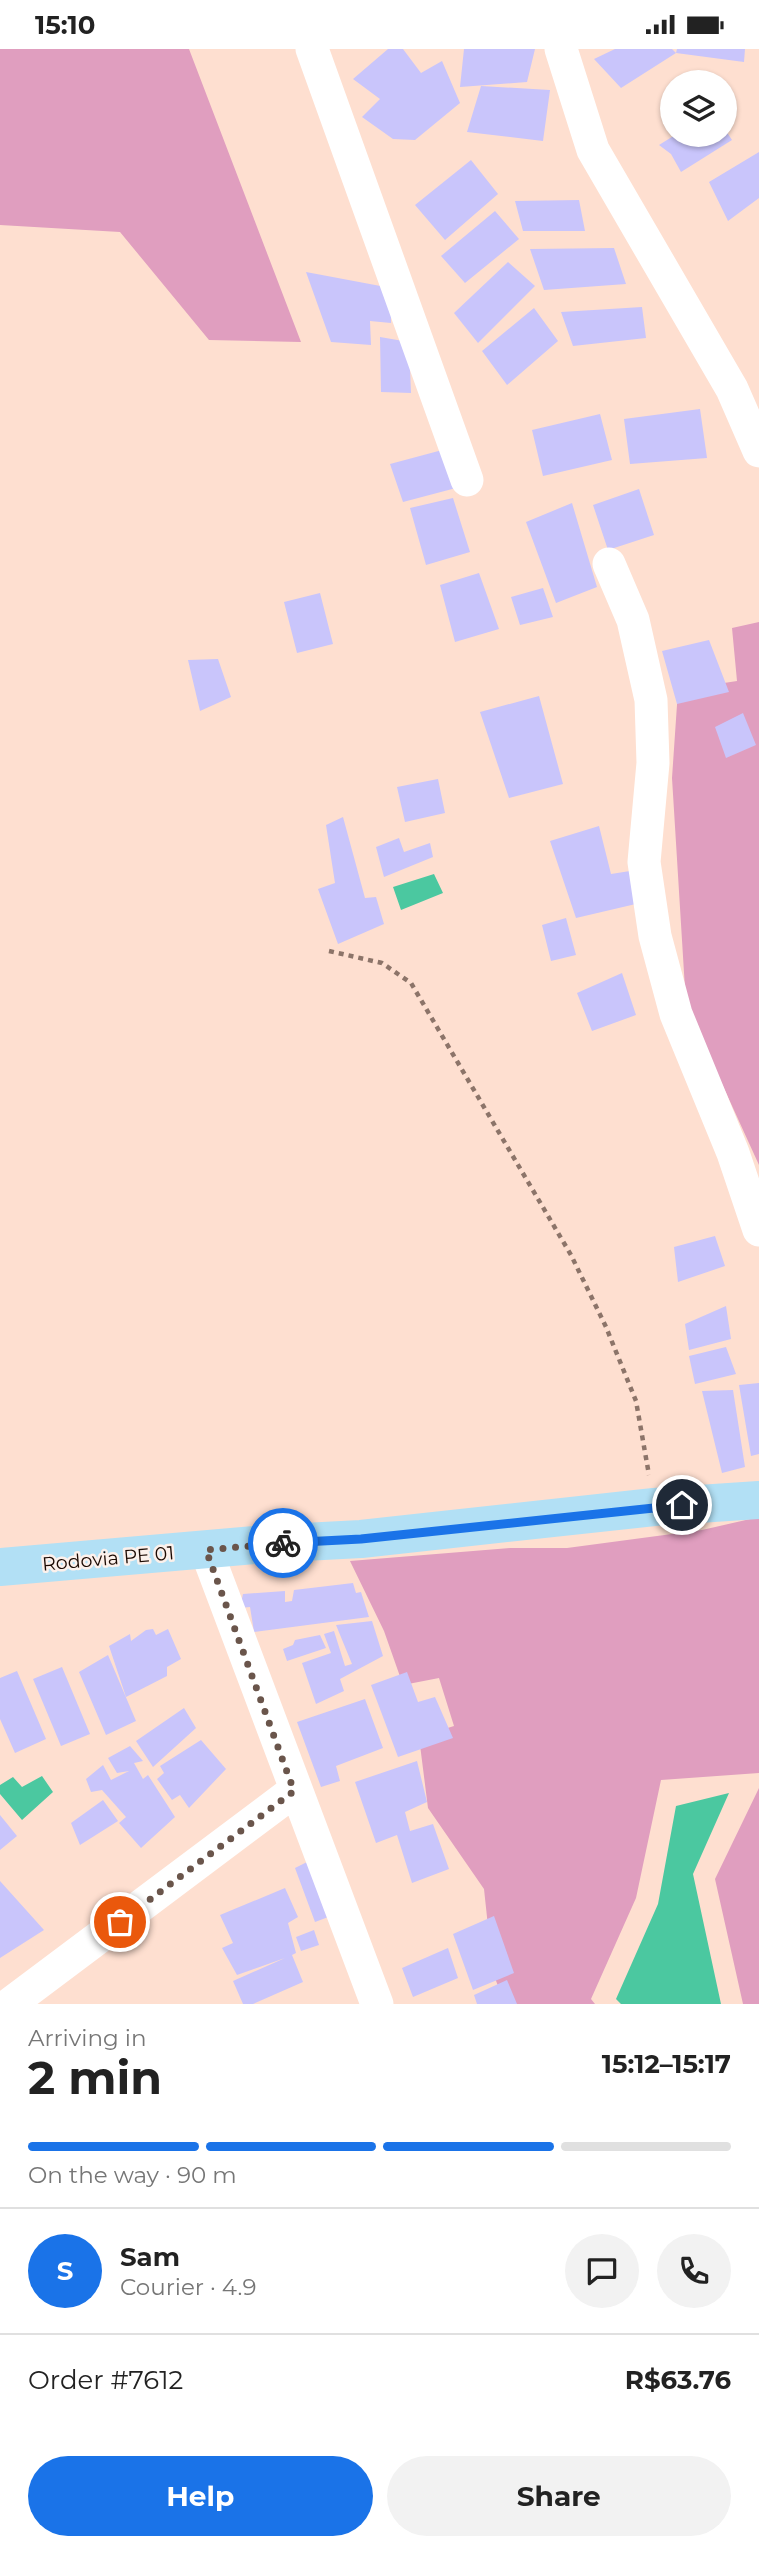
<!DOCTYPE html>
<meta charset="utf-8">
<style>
:root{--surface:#fff;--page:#f2f2f2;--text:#222;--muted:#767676;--line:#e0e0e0;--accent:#1a73e8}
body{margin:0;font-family:Montserrat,sans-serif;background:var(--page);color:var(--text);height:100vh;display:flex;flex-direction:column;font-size:26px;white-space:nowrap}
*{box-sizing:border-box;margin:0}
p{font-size:23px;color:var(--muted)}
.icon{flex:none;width:38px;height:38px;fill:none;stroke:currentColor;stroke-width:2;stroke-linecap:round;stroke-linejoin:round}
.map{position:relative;height:1955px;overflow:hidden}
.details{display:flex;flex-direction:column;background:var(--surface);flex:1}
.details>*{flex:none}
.tools{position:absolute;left:660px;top:21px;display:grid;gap:14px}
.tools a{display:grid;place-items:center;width:77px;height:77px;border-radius:50%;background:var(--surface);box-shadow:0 2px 5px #0004;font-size:35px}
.pin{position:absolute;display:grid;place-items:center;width:60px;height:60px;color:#fff;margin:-30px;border:4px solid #fff;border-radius:50%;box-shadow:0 2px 7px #0007}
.courier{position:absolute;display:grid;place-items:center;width:70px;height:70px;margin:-35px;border:5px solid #1a73e8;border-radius:50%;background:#fff;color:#222;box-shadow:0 2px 9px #0007}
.overview em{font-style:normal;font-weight:700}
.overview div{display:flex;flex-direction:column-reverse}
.overview{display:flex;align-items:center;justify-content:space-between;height:119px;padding:0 28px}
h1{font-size:46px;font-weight:700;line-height:52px}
.bar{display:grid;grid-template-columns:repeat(4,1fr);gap:10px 7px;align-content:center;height:84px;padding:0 28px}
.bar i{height:9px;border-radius:5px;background:var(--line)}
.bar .selected{background:var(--accent)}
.bar p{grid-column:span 4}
.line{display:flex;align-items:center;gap:18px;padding:0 28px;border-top:2px solid var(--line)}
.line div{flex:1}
.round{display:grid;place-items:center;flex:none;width:74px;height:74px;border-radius:37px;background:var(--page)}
.primary-button{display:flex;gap:14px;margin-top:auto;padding:14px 28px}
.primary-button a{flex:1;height:80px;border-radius:42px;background:var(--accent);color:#fff;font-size:28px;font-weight:700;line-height:80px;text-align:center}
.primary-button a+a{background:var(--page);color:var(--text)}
.status{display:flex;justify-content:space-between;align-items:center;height:49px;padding:0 35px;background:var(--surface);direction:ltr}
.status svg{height:19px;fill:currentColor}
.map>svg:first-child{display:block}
</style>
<div class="status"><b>15:10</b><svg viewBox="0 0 49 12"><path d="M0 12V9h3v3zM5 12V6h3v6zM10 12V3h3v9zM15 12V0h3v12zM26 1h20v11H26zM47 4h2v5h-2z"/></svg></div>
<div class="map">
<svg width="759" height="1955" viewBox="0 0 759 1955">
<rect width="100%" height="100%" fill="#fedfd0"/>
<path fill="#e09ebf" d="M0 0H189L301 293 209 291 120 183 0 176Z
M759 573V1116L686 956 672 729 678 641 737 632 732 579Z
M759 1468V1724L661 1731 636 1849 591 1950 595 1955H505L493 1924 484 1840 428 1759 419 1688 454 1677 439 1629 403 1636 384 1582 350 1512 510 1499H567L702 1481Z
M759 1739V1955H743L715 1830Z"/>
<path fill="#4bc8a0" d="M434 825 443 844 401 861 393 838Z
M42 1727 53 1743 22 1771 0 1745V1736L13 1728 22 1738Z
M729 1744 693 1825 721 1955H621L616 1950 658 1855 676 1757Z"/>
<path fill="#c9c5fb" d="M388 0H403L421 24 442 12 460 54 415 91 393 90 362 68 380 50 353 30Z
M464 0H535L527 33 460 38Z
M615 0H672L676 4 677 0H745L744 13 676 4 621 39 594 10Z
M481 37 550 41 543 92 467 83Z
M724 79 732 91 681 123 671 105 659 96 675 86H724Z
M759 103V149L728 172 709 133Z
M471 111 498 145 445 191 415 156Z
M579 151 585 182H523L515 152Z
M495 162 519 190 465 234 441 207Z
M614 199 626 235 544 241 530 200Z
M508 213 535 237 478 294 454 264Z
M306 223 391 239V274L370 272 371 296 331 293Z
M642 258 646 289 573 297 561 263Z
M534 259 558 292 507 336 482 302Z
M380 288 409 293 411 344 381 343Z
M700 360 707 409 630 415 624 370Z
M600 365 612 411 543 427 532 381Z
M446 400 456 439 403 453 390 415Z
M639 440 654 486 608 501 593 456Z
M453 449 470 503 426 516 410 459Z
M572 454 597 538 556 554 526 473Z
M479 524 499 580 455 593 440 536Z
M543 539 553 568 520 576 511 548Z
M320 544 333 595 297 604 284 553Z
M709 591 729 643 677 655 662 602Z
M218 610 231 648 200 662 188 611Z
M539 647 563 735 509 749 480 663Z
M743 664 756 696 726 709 715 678Z
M438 730 445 764 405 773 397 738Z
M343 768 365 849 376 848 384 875 338 895 318 840 335 834 326 776Z
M599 777 611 825 630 822 640 854 576 869 550 792Z
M399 789 404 803 430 794 433 808 384 828 376 798Z
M566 869 576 906 551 912 542 876Z
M622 924 636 966 592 982 577 944Z
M715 1187 725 1217 678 1233 674 1198Z
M726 1257 731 1290 689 1301 685 1275Z
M726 1298 736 1325 695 1335 689 1307Z
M759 1334V1405L751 1407 739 1336Z
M733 1341 745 1418 722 1424 702 1342Z
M353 1534 356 1544 361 1543 369 1568 254 1583 250 1558 240 1559 243 1545 285 1542V1553L292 1552 294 1541Z
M372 1572 383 1607 340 1630 344 1642 316 1655 302 1614 331 1604 324 1585 334 1582 345 1617 352 1615 336 1576Z
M153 1580 156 1586 168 1580 181 1610 167 1618V1627L126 1648 109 1597 130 1585 131 1592 146 1581Z
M320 1586 326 1599 287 1612 283 1600 293 1596 295 1591Z
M108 1606 136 1672 106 1686 79 1623Z
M62 1618 90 1685 61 1697 33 1630Z
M17 1622 46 1690 15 1704 0 1670V1629Z
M407 1623 418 1653 435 1648 453 1689 398 1708 371 1636Z
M365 1650 383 1699 336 1717 340 1732 321 1738 297 1673Z
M184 1659 196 1679 153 1718 136 1692Z
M201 1691 226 1720 189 1759 180 1746 172 1751 157 1730 164 1724 160 1717Z
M130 1697 143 1712 134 1714 143 1730 148 1726 175 1768 141 1799 119 1774 126 1768 102 1741 91 1743 86 1730 103 1716 111 1731 129 1722 117 1724 108 1709Z
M417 1712 427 1753 405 1763 410 1782 433 1775 449 1820 412 1834 397 1786 376 1794 355 1733Z
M103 1751 118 1772 80 1796 71 1774Z
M0 1766 17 1787 0 1801Z
M309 1812 331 1867 315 1873 295 1819Z
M0 1832 44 1881 0 1909Z
M285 1839 298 1868 288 1874 296 1904 292 1906 303 1933 253 1955H243L233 1932 285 1909 237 1926 222 1899 233 1894 220 1866Z
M494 1867 514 1924 473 1941 453 1885Z
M314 1881 319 1896 301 1902 296 1888Z
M448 1899 458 1929 413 1948 402 1919Z
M507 1931 517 1955H477L474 1946Z"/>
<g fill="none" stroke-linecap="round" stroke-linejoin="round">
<path stroke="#8c7469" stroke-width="4.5" stroke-dasharray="5 5" stroke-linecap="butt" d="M329 902 382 914 411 934 571 1206 606 1278 636 1352 649 1426"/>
<path stroke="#fff" stroke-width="33" d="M312 0 467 431
M561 0 593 101 732 340 759 402
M609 515 633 571 651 651 653 714 644 813 655 887 676 965 733 1104 759 1181
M206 1501 377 1955
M10 1955 294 1742"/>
<path stroke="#b2e0f5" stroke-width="38" d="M0 1518 266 1495 361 1490 654 1458 759 1451"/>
</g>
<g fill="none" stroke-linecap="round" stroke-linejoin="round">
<path stroke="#6a554b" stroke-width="7" stroke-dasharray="0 12.6" d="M120 1873 294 1742 206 1501 283 1494"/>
<path stroke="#1a73e8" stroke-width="9" d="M283 1494 361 1490 682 1456"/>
</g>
<g text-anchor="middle" stroke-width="5" stroke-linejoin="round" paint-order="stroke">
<g font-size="19" fill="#1b0a03" stroke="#fcf1ec">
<text transform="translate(108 1509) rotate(-5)" y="7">Rodovia PE 01</text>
</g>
</g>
</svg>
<div class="tools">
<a><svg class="icon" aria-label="layers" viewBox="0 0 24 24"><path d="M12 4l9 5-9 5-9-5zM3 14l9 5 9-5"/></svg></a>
</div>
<div class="pin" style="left:120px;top:1873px;background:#ea580c"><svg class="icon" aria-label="bag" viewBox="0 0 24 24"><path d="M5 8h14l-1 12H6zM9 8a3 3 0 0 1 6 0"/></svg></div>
<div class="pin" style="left:682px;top:1456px;background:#1f2937"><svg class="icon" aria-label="home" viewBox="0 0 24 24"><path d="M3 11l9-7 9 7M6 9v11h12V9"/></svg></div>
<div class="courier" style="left:283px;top:1494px"><svg class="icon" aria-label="bike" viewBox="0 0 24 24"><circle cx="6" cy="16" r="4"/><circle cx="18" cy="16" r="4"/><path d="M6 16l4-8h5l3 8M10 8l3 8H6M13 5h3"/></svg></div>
</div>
<section class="details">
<div class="overview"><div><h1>2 min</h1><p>Arriving in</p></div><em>15:12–15:17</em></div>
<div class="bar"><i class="selected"></i><i class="selected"></i><i class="selected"></i><i></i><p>On the way · 90 m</p></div>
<div class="line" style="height:126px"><b class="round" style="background:var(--accent);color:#fff">S</b><div><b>Sam</b><p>Courier · 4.9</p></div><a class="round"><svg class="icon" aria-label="chat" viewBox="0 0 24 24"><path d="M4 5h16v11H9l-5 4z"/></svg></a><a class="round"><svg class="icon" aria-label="phone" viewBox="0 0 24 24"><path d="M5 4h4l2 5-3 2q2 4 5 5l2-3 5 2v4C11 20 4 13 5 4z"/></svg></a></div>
<div class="line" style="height:91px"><div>Order #7612</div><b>R$63.76</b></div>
<div class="primary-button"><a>Help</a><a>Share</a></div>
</section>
